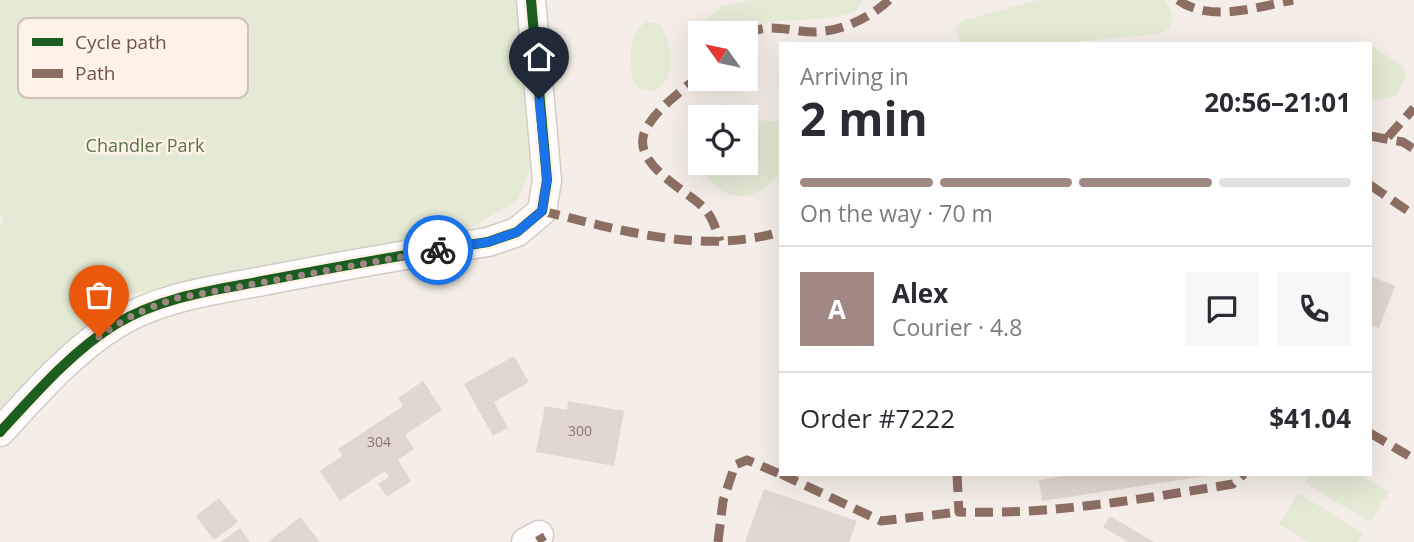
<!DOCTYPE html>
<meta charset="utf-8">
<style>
:root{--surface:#fff;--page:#f7f7f7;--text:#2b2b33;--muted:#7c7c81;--line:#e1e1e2;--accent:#9f8982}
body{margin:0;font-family:"Open Sans",sans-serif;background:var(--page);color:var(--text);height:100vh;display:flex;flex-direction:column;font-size:26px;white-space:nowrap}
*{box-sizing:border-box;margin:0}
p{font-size:23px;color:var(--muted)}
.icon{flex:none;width:38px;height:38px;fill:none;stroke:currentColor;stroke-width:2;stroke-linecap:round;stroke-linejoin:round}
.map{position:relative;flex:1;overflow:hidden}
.drawer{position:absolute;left:779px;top:42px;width:593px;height:434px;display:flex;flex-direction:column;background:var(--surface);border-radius:0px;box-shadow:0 7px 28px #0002}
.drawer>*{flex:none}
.needle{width:46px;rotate:303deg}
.fabs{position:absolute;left:688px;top:21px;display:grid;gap:14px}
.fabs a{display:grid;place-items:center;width:70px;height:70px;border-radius:0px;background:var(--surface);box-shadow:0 7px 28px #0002;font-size:35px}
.pin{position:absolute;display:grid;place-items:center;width:60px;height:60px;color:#fff;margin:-72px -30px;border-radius:50% 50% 50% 0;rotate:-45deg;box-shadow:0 0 7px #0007}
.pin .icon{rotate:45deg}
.courier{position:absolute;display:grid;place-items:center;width:70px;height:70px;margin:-35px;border:5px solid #1a73e8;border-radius:50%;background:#fff;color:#222;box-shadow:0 2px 9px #0007}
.headline em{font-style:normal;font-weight:700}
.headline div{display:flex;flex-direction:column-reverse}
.headline{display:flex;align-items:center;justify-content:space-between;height:119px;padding:0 21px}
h1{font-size:46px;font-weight:700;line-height:52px}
.bar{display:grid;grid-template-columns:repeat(4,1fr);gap:10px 7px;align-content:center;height:84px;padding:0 21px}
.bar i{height:9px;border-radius:5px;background:var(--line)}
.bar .on{background:var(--accent)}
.bar p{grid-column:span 4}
.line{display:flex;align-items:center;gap:18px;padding:0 21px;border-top:2px solid var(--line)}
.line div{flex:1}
.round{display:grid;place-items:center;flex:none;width:74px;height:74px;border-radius:0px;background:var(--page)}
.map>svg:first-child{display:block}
</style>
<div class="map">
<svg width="1414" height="542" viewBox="0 0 1414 542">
<rect width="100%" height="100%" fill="#f5eee8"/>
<path fill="#e4ead4" d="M0 0H516L533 161 518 200 451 239 129 295 0 407V224L4 219 0 215Z
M750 0H863L856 11C823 23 790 17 757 25 739 29 727 35 708 32L706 20 722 6Z
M1039 0H1165L1173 16 1169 28 1159 34 1065 43 961 44 957 37 956 28 964 20Z
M646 22 659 24C673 39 677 82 654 91L639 88 632 80C631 58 626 36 646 22Z
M1370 45 1403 66 1406 78 1396 95 1370 102Z
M745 115 765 121H780V175C772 180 766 187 758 192 734 204 706 187 701 163H746V117H734Z
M1310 474H1360L1389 492 1370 522 1305 483Z
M1298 493 1363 533 1358 542H1309L1279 524Z"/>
<path fill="#e1d6d0" d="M1370 276 1395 286 1379 328 1370 325Z
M514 356 529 382 494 402 508 428 493 436 464 384Z
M423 381 442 410 405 435 414 449 398 460 411 481 387 497 378 484 389 477 385 471 340 501 320 471 342 456 338 449 403 406 398 398Z
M568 401 624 411 614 466 536 452 545 406 567 410Z
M1077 474H1206V476L1042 501 1039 480Z
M764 489 857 521 849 542H745Z
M219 498 238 522 214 540 196 516Z
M1110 516 1154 542H1128L1103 527Z
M300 517 320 542H268Z
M240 528 250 542H221Z"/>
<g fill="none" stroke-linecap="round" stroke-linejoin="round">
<g stroke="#d4cbc6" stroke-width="31">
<path id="minor" d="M0 432C35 394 72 351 116 324 162 296 217 290 268 280 341 266 414 253 488 242L517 232 542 211 547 180 531 0
M526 542 539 535"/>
</g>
<use href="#minor" stroke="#fefcfc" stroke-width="28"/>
<path stroke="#8d6e63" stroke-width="9" stroke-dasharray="18 9" stroke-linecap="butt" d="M1178 0C1210 23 1258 7 1293 0
M746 35C769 21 790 32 815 32 842 31 870 18 889 0
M700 75C682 91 657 108 646 129 628 162 686 190 703 207 712 216 716 229 720 241
M1370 136 1403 142 1414 149
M1388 137 1414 108
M1370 185 1414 215
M542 211C620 230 701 255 780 232
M1370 433 1414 459
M781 474 881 521 959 512
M957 474 959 512C1052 515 1141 499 1233 484L1244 474
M539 535 543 542
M718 542 723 501 735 465 747 460 780 474"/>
<g stroke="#fef2e9" stroke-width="15">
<path id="cycleway" d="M0 432C35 394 72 351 116 324 162 296 217 290 268 280 341 266 414 253 488 242L517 232 542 211 547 180 531 0"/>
</g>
<use href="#cycleway" stroke="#1b5e20" stroke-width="10"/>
</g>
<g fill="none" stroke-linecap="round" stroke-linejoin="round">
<path stroke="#9f8982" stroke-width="7" stroke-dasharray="0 12.6" d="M99 337C123 318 149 307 178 298L438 250"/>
<path stroke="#1a73e8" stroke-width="9" d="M438 250 488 242 517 232 542 211 547 180 539 99"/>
</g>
<g text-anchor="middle" stroke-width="5" stroke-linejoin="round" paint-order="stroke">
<g font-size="14" fill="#8e766e">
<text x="580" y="436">300</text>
<text x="379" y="447">304</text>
</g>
<g font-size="18" fill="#5a7644" stroke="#fef2e9">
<text x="145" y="152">Chandler Park</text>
</g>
</g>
<rect x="18" y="18" width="230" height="80" rx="10" fill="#fef2e9" stroke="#d3c2ba" stroke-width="2"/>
<rect x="32" y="38" width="31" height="8" fill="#1b5e20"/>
<rect x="32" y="69" width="31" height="9" fill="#8d6e63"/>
<g font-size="19" fill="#70534b">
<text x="75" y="49">Cycle path</text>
<text x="75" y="80">Path</text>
</g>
</svg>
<div class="fabs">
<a><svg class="needle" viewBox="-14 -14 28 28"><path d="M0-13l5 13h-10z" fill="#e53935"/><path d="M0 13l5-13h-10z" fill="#7c7c81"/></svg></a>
<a><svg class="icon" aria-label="locate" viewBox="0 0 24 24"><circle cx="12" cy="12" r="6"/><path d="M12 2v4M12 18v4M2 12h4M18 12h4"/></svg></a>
</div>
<div class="pin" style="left:99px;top:337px;background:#ea580c"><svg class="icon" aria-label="bag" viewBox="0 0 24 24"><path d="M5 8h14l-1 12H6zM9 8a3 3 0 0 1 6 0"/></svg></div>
<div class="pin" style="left:539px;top:99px;background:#1f2937"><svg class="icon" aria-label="home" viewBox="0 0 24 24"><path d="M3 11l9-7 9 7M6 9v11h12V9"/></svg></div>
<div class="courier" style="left:438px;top:250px"><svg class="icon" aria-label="bike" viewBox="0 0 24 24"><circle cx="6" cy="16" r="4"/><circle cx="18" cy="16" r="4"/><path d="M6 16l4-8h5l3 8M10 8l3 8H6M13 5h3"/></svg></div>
<section class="drawer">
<div class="headline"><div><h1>2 min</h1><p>Arriving in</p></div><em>20:56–21:01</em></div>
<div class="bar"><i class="on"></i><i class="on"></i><i class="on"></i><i></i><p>On the way · 70 m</p></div>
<div class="line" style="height:126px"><b class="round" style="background:var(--accent);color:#fff">A</b><div><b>Alex</b><p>Courier · 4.8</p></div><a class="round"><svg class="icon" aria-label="chat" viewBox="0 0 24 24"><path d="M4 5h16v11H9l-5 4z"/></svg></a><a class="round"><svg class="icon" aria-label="phone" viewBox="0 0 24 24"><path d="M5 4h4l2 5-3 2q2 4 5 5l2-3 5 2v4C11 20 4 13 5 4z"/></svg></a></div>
<div class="line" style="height:91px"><div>Order #7222</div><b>$41.04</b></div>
</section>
</div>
